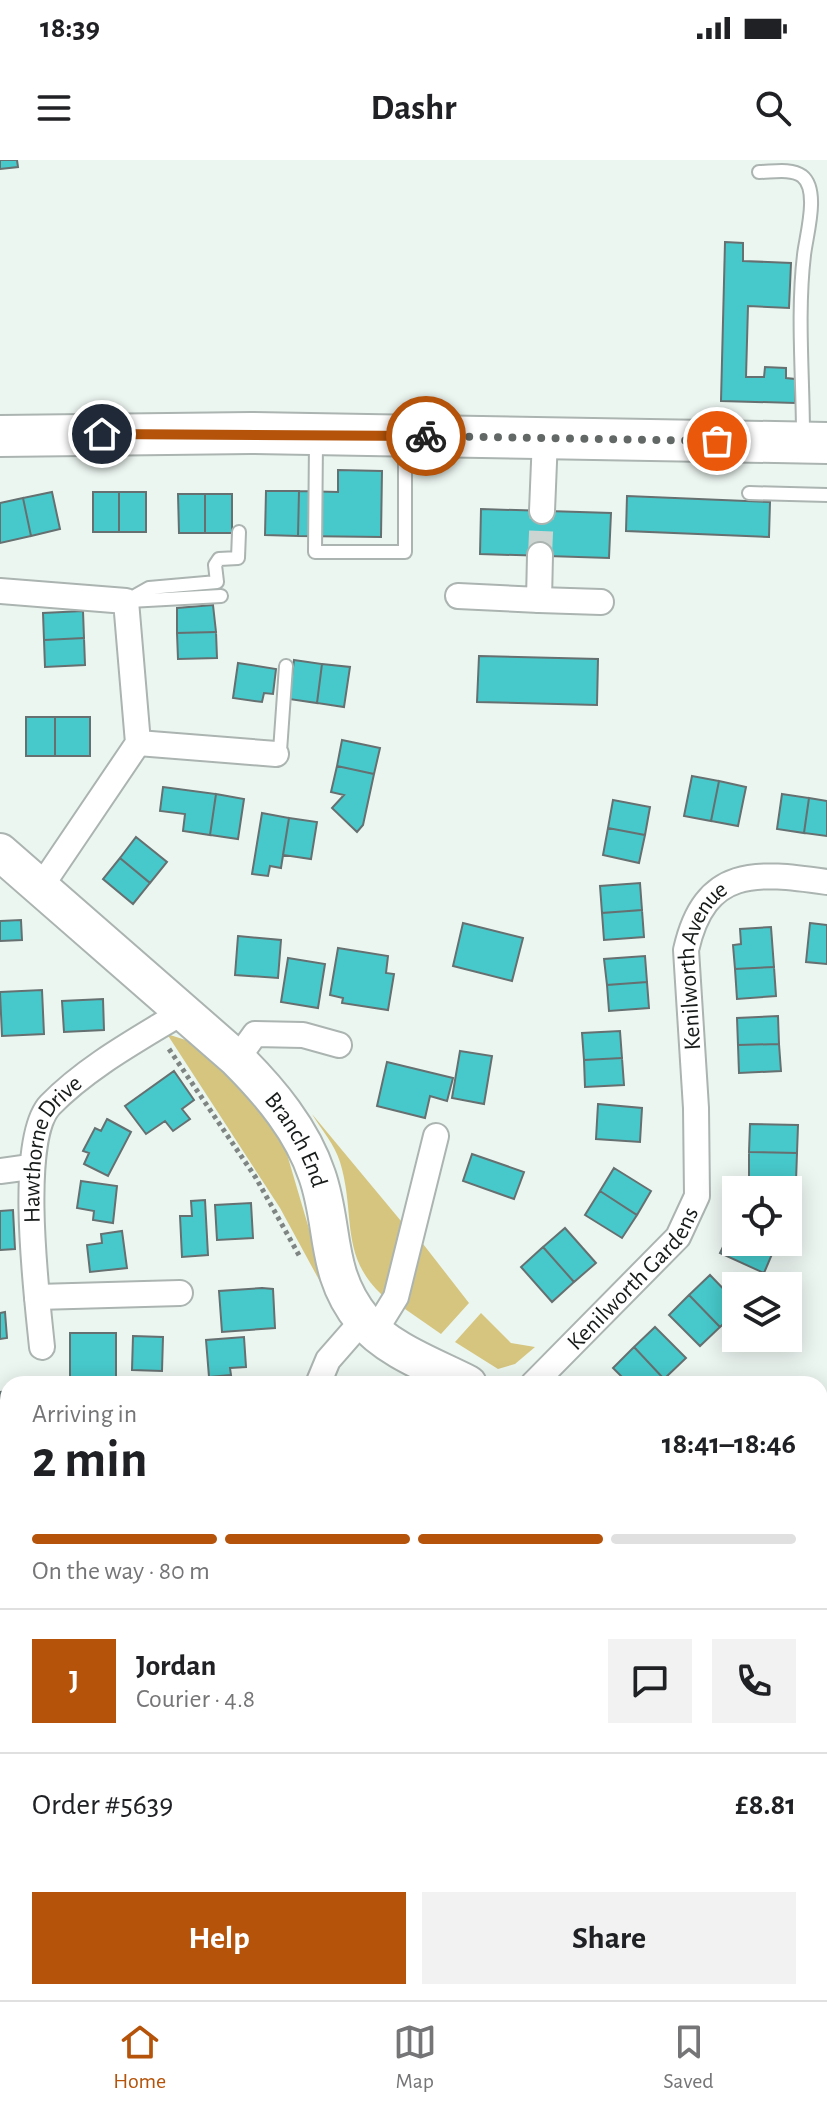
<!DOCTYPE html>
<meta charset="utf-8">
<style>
:root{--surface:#fff;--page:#f2f2f2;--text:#202124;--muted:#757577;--line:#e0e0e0;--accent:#b45309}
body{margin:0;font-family:"Alegreya Sans",sans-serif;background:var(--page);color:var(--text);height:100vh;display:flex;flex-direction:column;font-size:30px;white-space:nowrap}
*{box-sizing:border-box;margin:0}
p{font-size:26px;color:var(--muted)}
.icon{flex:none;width:44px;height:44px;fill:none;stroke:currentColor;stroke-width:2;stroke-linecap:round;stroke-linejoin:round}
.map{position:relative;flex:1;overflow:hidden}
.drawer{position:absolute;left:0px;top:1216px;width:828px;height:624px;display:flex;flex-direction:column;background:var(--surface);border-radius:24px 24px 0 0;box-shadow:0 4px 20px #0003}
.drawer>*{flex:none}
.controls{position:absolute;left:722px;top:1016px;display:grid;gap:16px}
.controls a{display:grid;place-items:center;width:80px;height:80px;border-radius:0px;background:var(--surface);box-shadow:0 4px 20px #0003;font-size:40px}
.pin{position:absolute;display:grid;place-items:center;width:68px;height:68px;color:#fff;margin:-34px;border:4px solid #fff;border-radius:50%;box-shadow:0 2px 8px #0007}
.courier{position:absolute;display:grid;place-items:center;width:80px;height:80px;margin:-40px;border:6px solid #b45309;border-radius:50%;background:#fff;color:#222;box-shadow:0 2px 10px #0007}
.head em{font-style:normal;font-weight:600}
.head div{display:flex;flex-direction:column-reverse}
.head{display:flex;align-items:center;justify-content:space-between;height:136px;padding:0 32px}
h1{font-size:52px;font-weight:600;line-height:60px}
.bar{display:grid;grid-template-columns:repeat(4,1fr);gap:12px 8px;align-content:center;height:96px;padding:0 32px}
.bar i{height:10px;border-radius:6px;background:var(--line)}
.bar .selected{background:var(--accent)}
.bar p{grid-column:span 4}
.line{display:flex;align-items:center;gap:20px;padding:0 32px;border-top:2px solid var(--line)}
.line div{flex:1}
.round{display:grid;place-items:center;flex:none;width:84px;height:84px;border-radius:0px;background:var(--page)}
.primary-button{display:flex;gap:16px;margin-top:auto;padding:16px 32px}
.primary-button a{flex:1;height:92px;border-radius:0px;background:var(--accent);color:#fff;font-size:32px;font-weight:600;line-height:92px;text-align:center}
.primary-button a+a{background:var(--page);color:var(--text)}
.status{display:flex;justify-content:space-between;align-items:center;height:56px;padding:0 40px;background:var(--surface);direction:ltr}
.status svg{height:22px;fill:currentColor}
header{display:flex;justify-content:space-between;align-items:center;height:104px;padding:0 32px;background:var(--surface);font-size:36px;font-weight:600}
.tab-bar{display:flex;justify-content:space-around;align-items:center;height:112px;border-top:2px solid var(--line);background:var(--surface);font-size:22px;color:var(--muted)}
.tab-bar a{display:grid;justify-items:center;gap:4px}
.tab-bar .selected{color:var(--accent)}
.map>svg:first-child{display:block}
</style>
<div class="status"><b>18:39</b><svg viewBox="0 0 49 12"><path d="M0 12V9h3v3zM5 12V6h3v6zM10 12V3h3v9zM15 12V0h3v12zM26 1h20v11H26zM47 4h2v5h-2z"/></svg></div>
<header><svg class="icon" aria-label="menu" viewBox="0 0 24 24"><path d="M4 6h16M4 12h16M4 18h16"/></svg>Dashr<svg class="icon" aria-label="search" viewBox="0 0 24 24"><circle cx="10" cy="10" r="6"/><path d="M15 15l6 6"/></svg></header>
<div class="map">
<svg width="827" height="1840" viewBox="0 0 827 1840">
<rect width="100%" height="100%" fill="#ecf6f1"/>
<path fill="#d5c57f" d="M167 874 198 884 244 928 284 984 330 1140 280 1048Z
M312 954 401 1061 394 1113 382 1135C339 1095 356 1054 340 1002 335 985 321 969 312 954Z
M420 1080 469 1143 441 1174 405 1149Z
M481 1153 511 1183 535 1187 515 1204 498 1209 455 1182Z"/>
<path fill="#47c9cb" stroke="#667070" stroke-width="2" d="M0 0H17L18 7 0 9Z
M725 82 743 83V101L791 103 789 148 748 146 746 217H764L765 207 786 208V218L795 219V243L721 241Z
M338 310 382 311 381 377 298 376 299 331 338 332Z
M266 331H299L298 376 265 375Z
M52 332 60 369 31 376 23 338Z
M93 332H119V372H93Z
M119 332H146V372H119Z
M178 334H205V373H179Z
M205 334H232V373H205Z
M627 336 770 342 769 377 626 371Z
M23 338 31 376 0 383V343Z
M481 349 611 353 609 398 480 394Z
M213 445 216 472 177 473V448Z
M83 451 84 478 44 480 43 453Z
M216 472 217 498 178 499 177 473Z
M84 478 85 505 45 507 44 480Z
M479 496 598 499 597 545 477 542Z
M294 500 322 504 317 543 289 539Z
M238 503 276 509 273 534 264 533 262 542 233 538Z
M322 504 350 507 344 547 317 543Z
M26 557H55V596H26Z
M55 557H90V596H55Z
M342 580 380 588 374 614 337 606Z
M337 606 374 614 363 665 357 672 332 648 344 635 331 632Z
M692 616 719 621 711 661 684 656Z
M719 621 746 627 738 666 711 661Z
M163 627 216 634 210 675 183 671 185 654 160 651Z
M216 634 244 639 238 679 210 675Z
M782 634 809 638 804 673 777 669Z
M809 638 827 641V676L804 673Z
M613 640 650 647 645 675 608 668Z
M262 653 289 658 281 708 270 706 268 716 252 714Z
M289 658 317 662 311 699 283 695Z
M608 668 645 675 639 703 603 695Z
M136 677 167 702 150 723 120 698Z
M120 698 150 723 133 744 103 719Z
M640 723 642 750 602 753 600 726Z
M642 750 644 777 604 780 602 753Z
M21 760 22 780 0 781V761Z
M463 763 523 778 512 821 453 806Z
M810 763 827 765V804L806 802Z
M771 767 774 807 735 809 733 785 741 784 740 769Z
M238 776 281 780 278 818 235 815Z
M338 788 388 796 386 813 394 814 388 850 342 843 343 838 330 835Z
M645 796 647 822 607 825 604 799Z
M288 798 325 804 318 848 281 842Z
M774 807 776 836 737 839 735 809Z
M647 822 649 848 609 851 607 825Z
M42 830 44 874 2 876 0 832Z
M103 839 104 870 64 872 62 841Z
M778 856 779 884 738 885 737 858Z
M620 871 622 898 584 900 582 873Z
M779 884 781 911 739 913 738 885Z
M460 891 492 896 484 944 452 938Z
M622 898 624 925 585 927 584 900Z
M387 902 453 918 447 941 430 936 425 958 377 946Z
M174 911 194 940 182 949 190 959 173 971 165 961 146 974 125 946Z
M598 944 642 948 640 982 596 979Z
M107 959 131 972 108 1016 84 1004 89 993 83 991 95 968 101 971Z
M750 964 798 965 797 993 749 992Z
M749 992 797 993 796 1021 749 1020Z
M472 994 524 1012 514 1039 463 1021Z
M614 1008 651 1031 637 1055 600 1031Z
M81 1021 117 1026 113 1063 93 1060 94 1051 77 1048Z
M600 1031 637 1055 622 1078 585 1055Z
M205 1040 208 1095 182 1097 180 1056H192L191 1041Z
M251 1043 253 1078 217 1080 215 1045Z
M13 1050 15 1089 0 1090V1051Z
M565 1068 596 1103 574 1122 543 1087Z
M732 1068 736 1070V1082H763L775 1087 764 1113 720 1093Z
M122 1071 127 1108 90 1112 87 1085 102 1083 101 1074Z
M543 1087 574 1122 552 1142 521 1107Z
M710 1115 736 1142V1152L720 1167 689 1135Z
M262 1128 273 1129 275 1168 222 1172 219 1131Z
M689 1135 720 1167 700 1186 669 1155Z
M5 1152 7 1178 0 1179V1153Z
M655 1167 686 1198 664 1219 634 1187Z
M70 1173H116V1219L70 1218Z
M133 1176 163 1177 162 1211 132 1210Z
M244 1177 246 1207 230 1208 231 1215 209 1217 206 1180Z
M634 1187 664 1219 659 1224H629L613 1208Z
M8 1231V1265L0 1266V1232Z
M820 1233 827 1237V1258L820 1255Z
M820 1282 827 1285V1315L820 1312Z
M820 1312 827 1315 825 1344 820 1342Z
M0 1468 8 1510 0 1512Z
M8 1642V1685L0 1687V1644Z
M71 1832H115L117 1833 114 1840H68Z
M285 1832H304L321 1840H281Z
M575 1832H610L609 1840 574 1839Z"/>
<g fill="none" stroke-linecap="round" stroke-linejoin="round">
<path stroke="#ccd5d1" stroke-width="24" stroke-dasharray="24 12" stroke-linecap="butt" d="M540 395 542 351"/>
<g stroke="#abb4b0" stroke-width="16">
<path id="lane" d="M759 12C772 12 791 8 802 16 820 30 806 76 804 95 797 154 803 216 803 276
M316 281 315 392H405V279
M749 333 827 335
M126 441 149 428 217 422 215 405 219 399 238 398 239 372
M129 441 221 436
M276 594 280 591 286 506
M0 1284H8"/>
</g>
<g stroke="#abb4b0" stroke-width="28">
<g id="street">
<path d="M542 351 545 278"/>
<path d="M0 431 126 441 138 583 40 728"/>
<path d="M458 436 539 440 540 395"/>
<path d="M539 440 601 442"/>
<path d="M138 583 276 594"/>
<path d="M237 899 255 874 303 875 339 885"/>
<path d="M0 1011 30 1007"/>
<path d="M37 1137 180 1133"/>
<path d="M375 1171 396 1137 436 976"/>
<path id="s1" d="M42 1187C37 1137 17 980 50 945 87 907 137 880 181 853"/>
<path d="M318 1224 328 1200 363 1160"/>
<path id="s2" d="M533 1224 678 1077 697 1036 696 948 686 790C705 706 756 712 827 722"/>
<path d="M0 1575 8 1573"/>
<path d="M820 1798 827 1812"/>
<path d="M185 1840 199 1832"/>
<path d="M528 1840 529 1832"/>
</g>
</g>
<g stroke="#abb4b0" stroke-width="40">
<g id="secondary">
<path id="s3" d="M0 692 237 899C270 932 302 970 317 1015 335 1066 324 1113 363 1160 387 1190 435 1207 468 1224"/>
<path d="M820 1469 827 1474"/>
</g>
</g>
<g stroke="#abb4b0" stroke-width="44">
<path id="primary" d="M0 276 251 273 827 283"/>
</g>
<path stroke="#7e8582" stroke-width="5" stroke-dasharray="4 4" stroke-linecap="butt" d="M169 889 256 1018 300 1097"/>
<use href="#lane" stroke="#fff" stroke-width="12"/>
<use href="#street" stroke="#fff" stroke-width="24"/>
<use href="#secondary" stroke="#fff" stroke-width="36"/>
<use href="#primary" stroke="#fff" stroke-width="40"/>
</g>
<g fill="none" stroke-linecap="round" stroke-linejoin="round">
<path stroke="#626865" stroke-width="8" stroke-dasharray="0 14.4" d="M426 276 717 281"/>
<path stroke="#b45309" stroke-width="10" d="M102 274 426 276"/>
</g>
<g text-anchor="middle" stroke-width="6" stroke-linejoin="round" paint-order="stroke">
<g font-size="24" fill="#171b19" stroke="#fff">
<text dy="8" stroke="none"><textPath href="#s2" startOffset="486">Kenilworth Avenue</textPath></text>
<text dy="8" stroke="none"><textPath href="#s3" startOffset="416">Branch End</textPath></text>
<text dy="8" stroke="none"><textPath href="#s1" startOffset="204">Hawthorne Drive</textPath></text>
<text dy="8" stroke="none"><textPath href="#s2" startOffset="146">Kenilworth Gardens</textPath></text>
</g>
</g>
</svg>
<div class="controls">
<a><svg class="icon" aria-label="locate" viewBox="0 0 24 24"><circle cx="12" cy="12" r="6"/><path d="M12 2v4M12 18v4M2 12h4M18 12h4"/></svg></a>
<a><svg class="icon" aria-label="layers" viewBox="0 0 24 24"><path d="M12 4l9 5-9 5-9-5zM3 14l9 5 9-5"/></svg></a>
</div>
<div class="pin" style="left:717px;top:281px;background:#ea580c"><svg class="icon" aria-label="bag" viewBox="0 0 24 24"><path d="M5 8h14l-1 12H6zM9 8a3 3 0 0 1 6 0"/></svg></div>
<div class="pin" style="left:102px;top:274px;background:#1f2937"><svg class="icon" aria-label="home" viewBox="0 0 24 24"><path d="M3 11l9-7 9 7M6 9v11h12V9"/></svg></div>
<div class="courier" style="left:426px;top:276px"><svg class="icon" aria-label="bike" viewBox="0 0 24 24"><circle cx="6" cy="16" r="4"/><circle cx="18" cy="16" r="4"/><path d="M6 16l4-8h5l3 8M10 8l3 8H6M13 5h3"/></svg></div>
<section class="drawer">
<div class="head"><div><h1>2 min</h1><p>Arriving in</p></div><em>18:41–18:46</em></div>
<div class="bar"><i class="selected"></i><i class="selected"></i><i class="selected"></i><i></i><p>On the way · 80 m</p></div>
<div class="line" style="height:144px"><b class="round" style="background:var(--accent);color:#fff">J</b><div><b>Jordan</b><p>Courier · 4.8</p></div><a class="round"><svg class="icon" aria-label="chat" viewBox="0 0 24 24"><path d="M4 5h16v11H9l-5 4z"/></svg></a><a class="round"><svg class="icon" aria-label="phone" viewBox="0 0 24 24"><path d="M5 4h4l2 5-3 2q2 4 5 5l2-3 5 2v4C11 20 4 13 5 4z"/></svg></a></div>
<div class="line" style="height:104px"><div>Order #5639</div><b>£8.81</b></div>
<div class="primary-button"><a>Help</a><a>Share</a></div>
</section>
</div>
<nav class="tab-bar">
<a class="selected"><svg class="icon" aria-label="home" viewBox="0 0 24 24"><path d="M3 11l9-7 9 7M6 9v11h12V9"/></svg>Home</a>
<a><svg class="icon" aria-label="map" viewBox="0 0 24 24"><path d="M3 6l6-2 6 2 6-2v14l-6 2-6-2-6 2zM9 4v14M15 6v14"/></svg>Map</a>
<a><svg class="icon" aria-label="saved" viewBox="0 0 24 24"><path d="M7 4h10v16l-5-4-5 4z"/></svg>Saved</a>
</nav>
